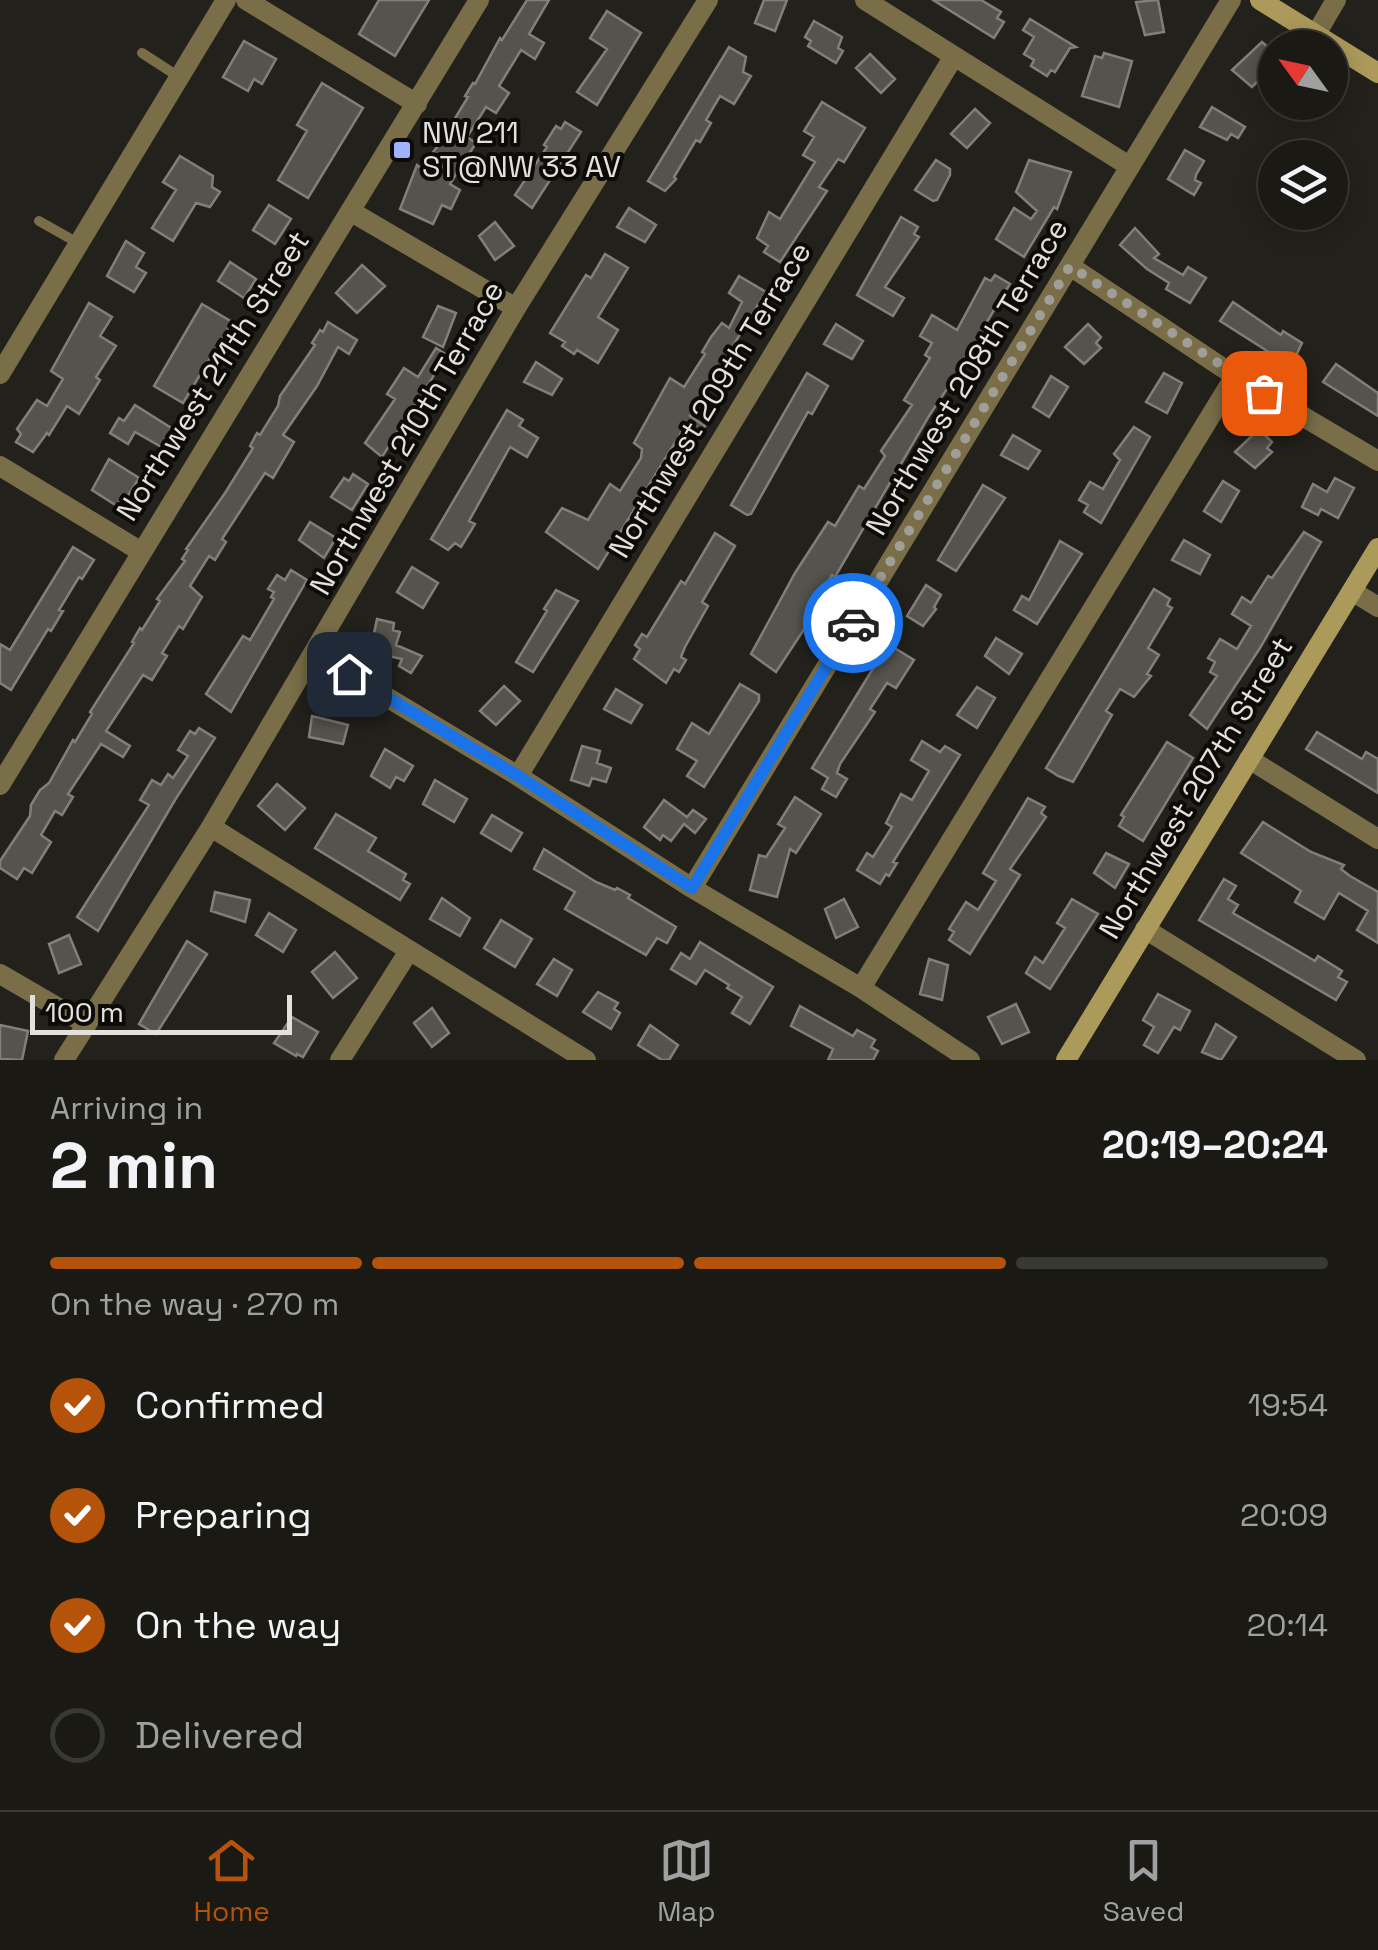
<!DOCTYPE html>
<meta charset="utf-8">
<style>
:root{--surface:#1a1914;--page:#272622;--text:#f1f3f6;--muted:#9fa0a0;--line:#383834;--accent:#b45309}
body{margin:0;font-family:"Space Grotesk",sans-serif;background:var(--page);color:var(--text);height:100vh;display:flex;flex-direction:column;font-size:38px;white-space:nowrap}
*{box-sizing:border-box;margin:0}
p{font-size:32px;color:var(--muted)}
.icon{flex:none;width:55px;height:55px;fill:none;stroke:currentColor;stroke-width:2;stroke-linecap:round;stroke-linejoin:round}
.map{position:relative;height:1060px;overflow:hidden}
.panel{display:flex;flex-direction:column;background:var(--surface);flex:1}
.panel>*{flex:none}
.needle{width:65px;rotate:303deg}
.tools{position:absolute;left:1258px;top:30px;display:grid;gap:20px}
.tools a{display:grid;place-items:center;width:90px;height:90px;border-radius:50%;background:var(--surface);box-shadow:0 5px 25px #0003,0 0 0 2px var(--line);font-size:50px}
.scale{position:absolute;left:30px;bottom:25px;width:262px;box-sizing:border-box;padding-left:10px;border:5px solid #e2e1dd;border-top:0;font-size:28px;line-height:35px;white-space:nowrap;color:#e2e1dd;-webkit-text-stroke:8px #0c0b08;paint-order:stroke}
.pin{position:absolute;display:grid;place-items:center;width:85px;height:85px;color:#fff;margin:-42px;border-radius:20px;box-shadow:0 5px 15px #0006}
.courier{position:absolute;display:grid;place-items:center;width:100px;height:100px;margin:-50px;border:8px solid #1a73e8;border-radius:50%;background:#fff;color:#222;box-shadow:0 2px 12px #0007}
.summary em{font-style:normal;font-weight:700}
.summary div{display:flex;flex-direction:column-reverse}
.summary{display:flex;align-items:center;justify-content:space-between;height:170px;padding:0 50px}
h1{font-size:65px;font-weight:700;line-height:75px}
.bar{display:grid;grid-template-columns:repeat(4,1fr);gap:15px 10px;align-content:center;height:120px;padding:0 50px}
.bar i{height:12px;border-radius:8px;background:var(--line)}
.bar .on{background:var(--accent)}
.bar p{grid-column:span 4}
ol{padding:0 50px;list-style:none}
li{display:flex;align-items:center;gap:30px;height:110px}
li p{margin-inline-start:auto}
li .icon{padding:10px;border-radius:50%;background:var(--accent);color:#fff;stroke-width:4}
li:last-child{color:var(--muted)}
li i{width:55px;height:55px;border:5px solid var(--line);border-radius:50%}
.tabs{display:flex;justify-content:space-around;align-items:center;height:140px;border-top:2px solid var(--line);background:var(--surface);font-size:28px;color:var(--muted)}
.tabs a{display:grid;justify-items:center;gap:5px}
.tabs .on{color:var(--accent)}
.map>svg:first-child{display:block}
</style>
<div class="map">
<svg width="1378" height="1060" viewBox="0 0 1378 1060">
<rect width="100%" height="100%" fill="#23211b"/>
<path fill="#55534d" stroke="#817f78" stroke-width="2.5" d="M379 0H429L395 56 359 34Z
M527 0H549L529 34 544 43 535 59 521 50 499 86 509 93 496 113 486 107 467 137 476 143 450 184 460 190 451 209 442 205 433 224 400 209 417 165 421 168 440 143 468 97 465 96 473 83 475 84 500 38 502 40Z
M764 0H787L775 31 755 23Z
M933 0H981L1001 12 997 18 1004 22 994 38Z
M1158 0 1164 32 1145 35 1136 2Z
M607 11 641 33 597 105 577 92 607 49 590 38Z
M1030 19 1076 47 1070 48 1055 72 1051 70 1047 76 1031 66 1034 60 1024 54 1034 37 1023 30Z
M814 21 842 37 838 48 843 51 836 63 808 46 811 41 805 37Z
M244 41 276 59 262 84 254 79 248 91 223 77Z
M1262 42 1269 48 1263 55 1268 61 1263 66 1268 71 1252 87 1232 70Z
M729 47 746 57 743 72 751 76 734 104 720 96 706 120 711 123 700 142 696 140 674 177 676 179 665 191 648 181Z
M1104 53 1132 61 1119 107 1082 96 1095 56 1102 58Z
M870 54 895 79 881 93 856 68Z
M322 83 363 108 308 198 278 180 307 131 297 125Z
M822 102 865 128 844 162 838 159 819 187 827 191 780 262 764 252 768 246 757 238 769 212 780 219 815 162 803 155 814 137 804 131Z
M1212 107 1245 127 1238 138 1231 134 1227 140 1200 127Z
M975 109 990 123 967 148 951 134Z
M565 122 581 132 532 208 515 195 547 147 544 145 556 126 561 129Z
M1185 150 1204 161 1196 175 1195 180 1201 183 1194 195 1168 179Z
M180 156 213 176 212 187 220 192 210 207 196 203 173 241 152 228 176 190 163 182Z
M936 160 950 169V175L937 200 933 201 915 190Z
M1029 160 1071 172 1057 209 1054 207 1024 257 996 239 1014 208 1031 219 1037 211 1016 192Z
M269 205 291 219 275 244 253 230Z
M629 208 656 225 645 242 617 227Z
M901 217 918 227 914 234 919 237 885 287 904 298 893 316 857 295Z
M495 222 514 246 495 260 479 236Z
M1135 228 1159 254 1154 258 1183 275 1188 267 1206 278 1190 303 1166 289 1169 283 1147 269 1120 245Z
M126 241 144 253 136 267 146 273 134 292 107 276Z
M605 254 628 268 598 317 618 330 598 363 577 350 574 354 562 346 565 342 550 333 586 275 591 278Z
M230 262 256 279 244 298 218 281Z
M362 265 385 286 357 313 336 293Z
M995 275 1010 284 982 330 985 332 929 416 835 577 832 575 818 599 803 631 776 672 751 654 795 573 828 522 835 526 859 486 864 489 885 456 881 451 912 405 904 400 930 358 925 355 932 343 920 336 932 315 957 330 985 278 991 281Z
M739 276 766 292 690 416 705 426 696 440 682 431 598 569 546 532 562 508 588 520 610 484 620 491 641 458 642 449 634 443 670 378 684 387 705 354 702 352 711 337 722 323 729 328 742 302 729 293Z
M1233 302 1281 335 1283 331 1302 343 1291 366 1220 321Z
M89 303 112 317 100 336 116 346 96 377 100 380 79 414 67 406 49 435 47 433 33 452 16 442 21 434 17 429 37 400 47 406 63 379 51 371Z
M202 304 232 322 183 403 154 386Z
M438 306 456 313 443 347 423 337Z
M328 322 357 340 349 354 338 347 317 386 283 435 294 442 273 478 265 473 222 539 226 542 215 560 209 556 190 586 202 597 183 629 179 626 162 653 167 656 152 680 143 675 106 731 130 746 123 757 101 744 68 794 73 797 62 815 55 811 41 835 51 842 32 873 24 868 17 879 0 868V861L30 816 31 805 40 790 49 783 73 740 75 742 92 714 90 712 134 643 132 642 140 628 142 630 160 601 157 599 185 561 182 559 188 550 186 549 225 493 253 448 250 446 257 433 260 435 278 406 280 396 315 345 312 343 320 330 323 332Z
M836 324 863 341 852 359 824 344Z
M1088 324 1101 337 1096 343 1101 348 1084 364 1065 347Z
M436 348 447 355 382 457 365 443 395 399 387 394 404 368 418 377Z
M536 362 562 379 552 395 524 382Z
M1336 364 1378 393V416L1323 382Z
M807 373 828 386 812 414 808 412 751 514 747 515 731 505Z
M1164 373 1182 383 1167 413 1146 402Z
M1051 376 1068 387 1049 417 1033 407Z
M135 405 176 431 165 449 135 432 128 444 110 433 119 418 124 421Z
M507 410 523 420 519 426 538 438 527 457 510 447 469 521 475 524 461 547 455 543 448 550 431 539Z
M1134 427 1150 437 1101 523 1084 512 1088 505 1079 500 1090 482 1103 489 1120 460 1114 454Z
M1259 429 1272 442 1267 448 1272 452 1255 468 1235 452Z
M1013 435 1040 451 1028 469 1001 455Z
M109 459 139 478 124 502 121 499 117 506 92 490Z
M353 474 368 484 352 510 331 497 344 478 349 481Z
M1335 478 1354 488 1338 518 1321 509 1318 515 1302 507 1313 484 1327 492Z
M1223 481 1239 491 1221 522 1204 511Z
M983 485 1005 498 956 571 938 560Z
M310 522 336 538 324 558 299 540Z
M1304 532 1321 542 1260 648 1207 729 1190 715 1217 676 1210 672 1215 662 1208 658 1220 639 1237 649 1251 626 1232 614 1242 597 1251 603 1268 576 1272 578Z
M715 533 735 546 702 602 708 606 685 647 681 657 686 660 679 672 674 669 666 683 634 659 640 649 635 645 642 634 647 637 681 581 685 584Z
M1184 540 1210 555 1200 574 1172 560Z
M1060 541 1082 554 1037 624 1014 610 1022 596 1029 600Z
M73 547 94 560 82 579 79 577 59 610 63 611 51 631 48 629 11 690 0 683V644L10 650Z
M412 567 438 583 423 608 397 592Z
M291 570 307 580 231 712 206 694 243 636 250 640 274 599 271 597 274 592 268 589 277 575 285 580Z
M926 585 941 595 934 607 936 609 923 626 907 616Z
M1154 589 1170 599 1167 605 1172 608 1148 648 1159 655 1147 674 1151 676 1134 697 1120 689 1106 711 1112 715 1073 782 1058 776 1046 768Z
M556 590 578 601 533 672 516 662 547 611 544 609Z
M377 619 394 623 393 630 400 632 396 645 422 656 411 673 399 666 402 659 370 652Z
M996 638 1022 654 1009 674 985 656Z
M888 644 914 660 896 688 887 683 870 709 875 712 840 764 837 773 847 779 836 797 822 789 828 778 812 768Z
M740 684 759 695V701L704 787 687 776 697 761 677 749 692 723 709 734Z
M504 686 520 701 496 725 480 711Z
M977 687 995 698 977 728 957 715Z
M616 689 642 705 631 723 604 709Z
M312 716 348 725 343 744 309 737Z
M199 728 215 738 175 800 98 931 77 917 149 805 140 800 152 780 161 785 168 774 173 778 188 756 178 750 190 731 195 734Z
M1317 732 1362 759 1366 752 1378 759V793L1306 749Z
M922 741 940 752 945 746 960 755 893 862 897 863 889 876 886 874 880 884 857 870 867 853 873 857 892 827 886 823 901 794 912 800 929 771 911 760Z
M1167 742 1193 758 1143 841 1119 826 1124 817 1121 815Z
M582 746 600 751 597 763 611 768 606 782 592 778 589 786 571 780Z
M385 749 413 766 404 781 396 777 390 788 371 776Z
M435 780 467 799 454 822 423 804Z
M277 784 305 808 285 830 258 806Z
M795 797 821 814 796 853 790 849 777 897 750 890 759 855 766 857 785 828 778 824Z
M1028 798 1045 807 1041 813 1046 817 1010 869 1020 875 970 954 949 940 954 932 949 929 966 902 978 910 996 881 983 873Z
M664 800 687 817 693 810 706 819 695 833 684 824 671 841 663 835 660 840 644 827Z
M336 814 376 838 368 851 406 874 403 880 410 884 400 900 315 848Z
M492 815 522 833 511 851 481 833Z
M1263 822 1311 852 1344 865 1341 869 1350 876 1378 892V943L1357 930 1368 911 1339 893 1324 919 1295 902 1301 891 1241 853Z
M544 849 596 882 615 890 617 888 630 895 628 898 633 901 676 927 667 943 657 938 646 955 565 909 575 892 534 869Z
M1106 853 1129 864 1115 888 1094 873Z
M1224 879 1236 886 1228 899 1238 905 1233 913 1315 961 1318 956 1342 971 1338 977 1347 982 1336 1000 1199 920Z
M215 892 250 900 245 922 211 911Z
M442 898 470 918 460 936 430 919Z
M844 899 858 927 836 938 825 909Z
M1072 899 1098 914 1050 989 1026 973 1035 957 1043 963 1065 928 1057 923Z
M269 913 296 930 283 952 256 935Z
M501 920 532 939 515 967 484 948Z
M69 935 81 964 59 973 49 944Z
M187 941 207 954 156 1034 139 1024Z
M700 942 773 987 750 1024 732 1013 742 997 727 988 729 985 705 970 696 984 671 969 681 953 690 959Z
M335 952 357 978 333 998 312 972Z
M554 959 572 970 557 996 537 984Z
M929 959 948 965 942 1000 920 994Z
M598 992 618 1003 614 1009 620 1013 611 1029 583 1012Z
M1158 994 1190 1011 1180 1030 1174 1027 1158 1053 1144 1045 1154 1027 1143 1020Z
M1016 1004 1029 1032 1002 1044 988 1017Z
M800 1006 853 1036 857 1030 875 1040 871 1047 878 1051 873 1060H828L833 1049 791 1026Z
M432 1008 449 1033 432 1047 414 1023Z
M292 1017 318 1032 303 1057 297 1054 296 1056 274 1043Z
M1216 1024 1236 1037 1221 1060 1202 1052Z
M0 1025 28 1031 22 1060 0 1059Z
M650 1025 678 1045 669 1060H662L638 1045Z"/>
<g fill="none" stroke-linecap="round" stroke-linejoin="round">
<path stroke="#796e48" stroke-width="10" d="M142 53 179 77
M39 221 78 243"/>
<path stroke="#796e48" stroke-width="20" d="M246 0 417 104
M865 0 1129 166
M1316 34 1336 0
M350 211 516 308
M1070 266 1235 376 1378 461
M0 374 226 0
M0 466 140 551
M1352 591 1378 607
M315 654 518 776 692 888 861 988 970 1060
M1249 759 1378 839
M518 776 954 56
M0 785 479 0
M211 827 586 1060
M692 888 1231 0
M1145 929 1356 1060
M0 974 86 1024
M861 988 1235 376
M64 1060 211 827 516 308 708 0
M340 1060 409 951"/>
<path stroke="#ac9a5b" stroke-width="20" d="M1260 0 1378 73
M1066 1060 1378 548"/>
</g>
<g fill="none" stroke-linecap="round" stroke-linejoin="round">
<path stroke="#9f9e99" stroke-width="10" stroke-dasharray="0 18" d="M853 623 1070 266 1264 393"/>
<path stroke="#1a73e8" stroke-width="12" d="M349 674 518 776 692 888 853 623"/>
</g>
<rect fill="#a1b2fd" stroke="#0c0b08" stroke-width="4" x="392" y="140" width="20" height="20" rx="5"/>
<g text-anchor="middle" stroke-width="8" stroke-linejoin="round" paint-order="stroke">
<g font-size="30" fill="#e2e1dd" stroke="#0c0b08" text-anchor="start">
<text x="422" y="143">NW 211<tspan x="422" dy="34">ST@NW 33 AV</tspan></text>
</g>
<g font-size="30" fill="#e2e1dd" stroke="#0c0b08">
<text transform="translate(213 376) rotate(-58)" y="10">Northwest 211th Street</text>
<text transform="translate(967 377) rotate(-59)" y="10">Northwest 208th Terrace</text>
<text transform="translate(710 400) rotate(-59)" y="10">Northwest 209th Terrace</text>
<text transform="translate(407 438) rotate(-60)" y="10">Northwest 210th Terrace</text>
<text transform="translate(1196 788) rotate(-59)" y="10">Northwest 207th Street</text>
</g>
</g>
</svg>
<div class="tools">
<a><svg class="needle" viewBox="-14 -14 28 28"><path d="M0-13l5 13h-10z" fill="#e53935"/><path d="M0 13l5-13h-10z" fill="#9fa0a0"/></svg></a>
<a><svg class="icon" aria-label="layers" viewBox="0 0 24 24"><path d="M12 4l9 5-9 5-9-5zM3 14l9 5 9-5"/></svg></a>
</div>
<div class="scale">100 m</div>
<div class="pin" style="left:1264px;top:393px;background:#ea580c"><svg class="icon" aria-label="bag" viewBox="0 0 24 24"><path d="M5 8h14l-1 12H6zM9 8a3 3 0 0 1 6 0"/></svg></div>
<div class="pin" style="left:349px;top:674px;background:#1f2937"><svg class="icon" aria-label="home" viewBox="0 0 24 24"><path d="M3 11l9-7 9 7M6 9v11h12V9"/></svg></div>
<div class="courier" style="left:853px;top:623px"><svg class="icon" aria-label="car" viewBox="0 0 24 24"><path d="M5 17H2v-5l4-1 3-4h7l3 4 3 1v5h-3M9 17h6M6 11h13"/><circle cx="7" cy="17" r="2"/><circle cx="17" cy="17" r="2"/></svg></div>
</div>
<section class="panel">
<div class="summary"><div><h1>2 min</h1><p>Arriving in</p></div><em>20:19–20:24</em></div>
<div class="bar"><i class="on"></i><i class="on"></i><i class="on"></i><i></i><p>On the way · 270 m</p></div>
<ol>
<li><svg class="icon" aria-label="check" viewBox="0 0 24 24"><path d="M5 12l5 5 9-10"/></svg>Confirmed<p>19:54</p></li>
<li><svg class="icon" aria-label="check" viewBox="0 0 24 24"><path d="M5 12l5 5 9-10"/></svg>Preparing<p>20:09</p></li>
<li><svg class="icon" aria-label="check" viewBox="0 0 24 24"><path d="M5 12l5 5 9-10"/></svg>On the way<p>20:14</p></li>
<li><i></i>Delivered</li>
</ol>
</section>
<nav class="tabs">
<a class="on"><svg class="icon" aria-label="home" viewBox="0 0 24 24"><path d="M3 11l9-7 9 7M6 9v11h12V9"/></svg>Home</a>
<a><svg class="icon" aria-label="map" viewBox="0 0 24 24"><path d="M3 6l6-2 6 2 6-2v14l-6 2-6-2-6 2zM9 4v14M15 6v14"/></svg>Map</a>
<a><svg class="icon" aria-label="saved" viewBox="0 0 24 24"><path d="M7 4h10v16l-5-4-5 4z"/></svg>Saved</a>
</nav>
